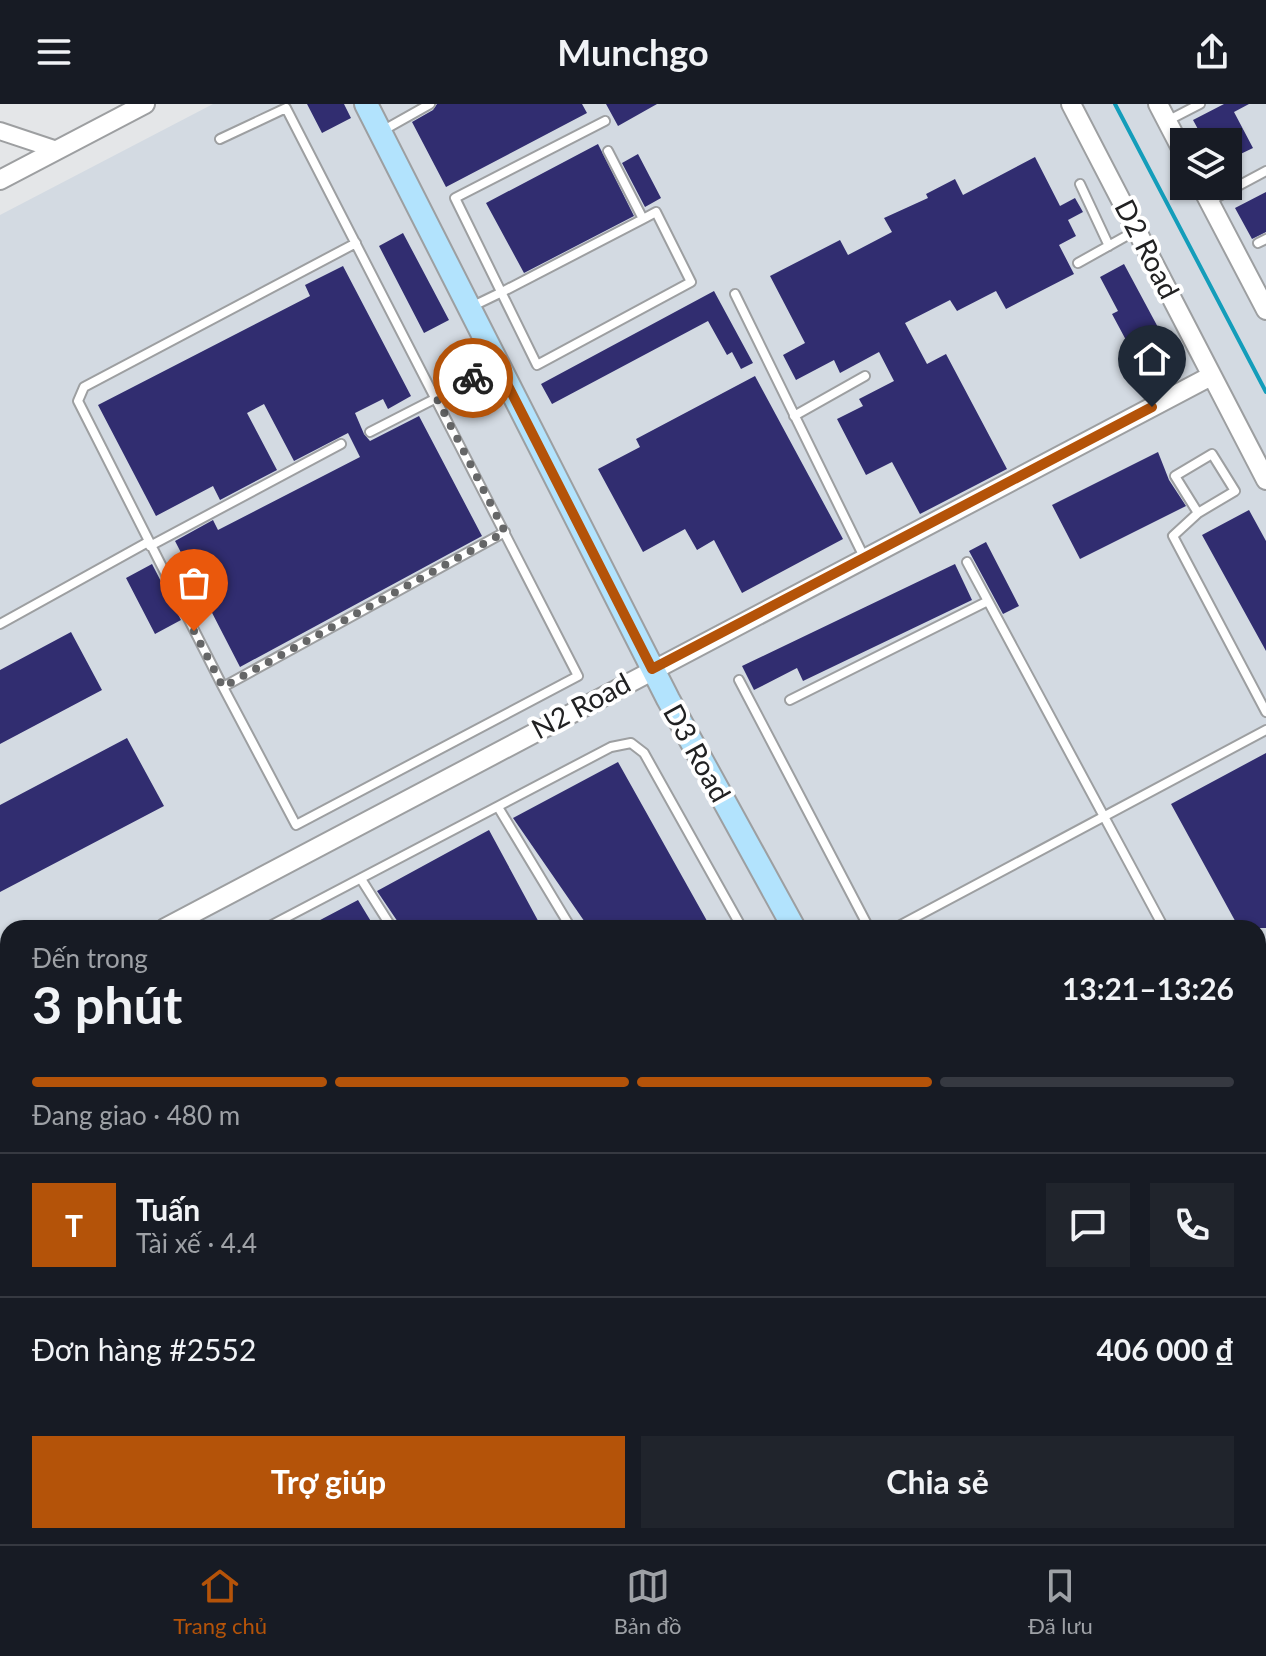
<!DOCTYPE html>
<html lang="vi">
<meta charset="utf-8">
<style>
:root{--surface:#171b24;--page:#20242c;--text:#f1f3f6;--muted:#9ea1a6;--line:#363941;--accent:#b45309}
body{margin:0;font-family:Lato,sans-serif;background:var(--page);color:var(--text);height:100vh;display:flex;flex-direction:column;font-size:30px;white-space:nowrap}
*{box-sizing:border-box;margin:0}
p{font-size:26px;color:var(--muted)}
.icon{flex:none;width:44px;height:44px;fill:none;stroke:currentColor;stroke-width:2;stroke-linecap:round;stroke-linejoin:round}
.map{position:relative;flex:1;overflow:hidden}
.sheet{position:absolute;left:0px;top:816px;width:1266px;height:624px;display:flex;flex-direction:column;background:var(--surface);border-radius:24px 24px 0 0;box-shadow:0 2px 6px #0004}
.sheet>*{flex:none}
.fabs{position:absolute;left:1170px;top:24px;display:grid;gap:16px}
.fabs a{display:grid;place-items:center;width:72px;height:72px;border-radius:0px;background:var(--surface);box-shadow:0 2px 6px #0004;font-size:40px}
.pin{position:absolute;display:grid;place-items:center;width:68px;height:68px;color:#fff;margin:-82px -34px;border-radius:50% 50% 50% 0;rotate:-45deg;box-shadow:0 0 8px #0007}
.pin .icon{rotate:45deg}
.courier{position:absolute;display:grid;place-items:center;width:80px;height:80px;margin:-40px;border:6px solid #b45309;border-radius:50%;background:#fff;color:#222;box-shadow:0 2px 10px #0007}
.summary em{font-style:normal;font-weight:700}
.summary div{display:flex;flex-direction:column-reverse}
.summary{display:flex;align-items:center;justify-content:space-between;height:136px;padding:0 32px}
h1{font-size:52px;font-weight:700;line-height:60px}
.bar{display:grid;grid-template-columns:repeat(4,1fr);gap:12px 8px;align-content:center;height:96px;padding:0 32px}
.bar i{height:10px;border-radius:6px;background:var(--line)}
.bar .on{background:var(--accent)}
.bar p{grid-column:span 4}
.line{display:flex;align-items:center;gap:20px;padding:0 32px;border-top:2px solid var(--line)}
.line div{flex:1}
.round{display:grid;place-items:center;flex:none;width:84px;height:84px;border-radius:0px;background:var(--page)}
.action{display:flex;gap:16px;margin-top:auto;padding:16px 32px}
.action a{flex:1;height:92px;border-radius:0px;background:var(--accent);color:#fff;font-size:32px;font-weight:700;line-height:92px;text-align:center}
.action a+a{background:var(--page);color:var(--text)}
header{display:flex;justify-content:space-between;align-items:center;height:104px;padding:0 32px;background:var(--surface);font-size:36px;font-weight:700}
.tabs{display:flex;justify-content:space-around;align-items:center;height:112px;border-top:2px solid var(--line);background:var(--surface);font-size:22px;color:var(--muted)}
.tabs a{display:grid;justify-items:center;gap:4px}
.tabs .on{color:var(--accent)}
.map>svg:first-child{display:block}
</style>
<header><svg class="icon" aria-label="menu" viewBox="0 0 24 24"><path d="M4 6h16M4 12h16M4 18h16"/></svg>Munchgo<svg class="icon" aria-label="share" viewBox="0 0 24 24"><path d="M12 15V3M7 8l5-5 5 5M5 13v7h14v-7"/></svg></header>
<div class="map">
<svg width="1266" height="1440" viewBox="0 0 1266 1440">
<rect width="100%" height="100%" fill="#e4e6e8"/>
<path fill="#d3dae2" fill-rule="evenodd" d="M213 0H1266V1440H131L126 1432H1258V824H8V1220L0 1206V111ZM1184 38H1228V82H1184Z"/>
<path fill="#149dba" d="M0 1220 8 1234V1432H118L122 1440H0Z"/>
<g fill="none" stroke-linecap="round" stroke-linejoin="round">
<path stroke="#149dba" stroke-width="4" d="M1115 0 1266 288"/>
</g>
<path fill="#312d70" d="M307 0H344L351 14 322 29Z
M437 0H582L587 9 446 83 412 18 433 6Z
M606 0H657L618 22Z
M1224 0H1249L1234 8 1253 44 1228 56V38H1205L1193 16Z
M598 40 634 112 524 169 486 99Z
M638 50 661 94 645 103 622 59Z
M1035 53 1060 102 1075 94 1083 108 1068 116 1076 132 1059 141 1074 170 1006 205 996 187 957 207 950 196 905 219 927 260 946 250 1007 365 920 410 892 358 866 371 837 315 863 302 859 295 894 277 879 248 840 269 834 256 796 276 783 251 805 239 770 172 840 136 848 151 892 128 884 114 928 94 926 90 955 75 963 91Z
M1266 88V128L1252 135 1235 104Z
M403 129 449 216 424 229 379 142Z
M1124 160 1175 255 1161 262 1151 243 1134 251 1112 210 1118 207 1100 173Z
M343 162 411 292 388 305 383 295 355 309 364 330 370 337 419 312 482 432 240 563 175 437 213 416 218 426 360 353 348 329 294 357 264 300 247 309 277 366 220 396 213 382 156 412 98 301 310 192 305 181Z
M714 187 753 259 741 265 732 248 727 251 708 217 552 300 541 280Z
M755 272 843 435 742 489 714 436 697 446 685 425 643 448 598 365 640 343 636 335Z
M1158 348 1169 376 1186 402 1080 455 1052 401Z
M1249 406 1266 437V547L1202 431Z
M986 438 1019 502 1003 510 969 447Z
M152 460 181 516 155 530 126 474Z
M955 460 972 496 803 577 797 564 754 586 742 562Z
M71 528 102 586 0 640V566Z
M127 634 164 702 0 788V701Z
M1266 649V824H1239L1171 700Z
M618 658 711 824H589L513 714Z
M489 726 542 824H402L377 787Z
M358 796 375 824H305Z"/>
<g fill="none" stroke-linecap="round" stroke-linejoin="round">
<g stroke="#9d9fa1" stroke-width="12">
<path id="service" d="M1167 17 1200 0
M382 27 430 0
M220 35 286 4 578 572 296 721 223 583
M608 47 643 115
M1080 80 1109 142
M1210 97 1266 67
M356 139 84 283 78 297 223 583 505 428
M1258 139 1266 135
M1078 159 1137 126
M735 190 864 453
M473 202 502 188 643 115 656 108 691 178 537 261 455 94 605 17
M794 312 865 272
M370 328 497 263
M1198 409 1175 372 1212 350 1235 387 1198 409 1173 432 1266 608
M150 442 341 340
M967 458 1164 824
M0 520 148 438
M739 576 869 824
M790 596 988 497
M498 703 571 824
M361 775 392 824
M266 824 611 643 631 639 644 649 742 824
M895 824 1266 626
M1258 877 1266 872
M1258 995 1266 1009
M1258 1181 1266 1176
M1258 1369 1266 1366
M420 1432 424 1440
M810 1432 815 1440
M1202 1432 1206 1440
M884 1440 898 1432"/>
</g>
<g stroke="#9d9fa1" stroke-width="20">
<path id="minor" d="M0 27 57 46"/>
</g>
<g stroke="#9d9fa1" stroke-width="22">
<path id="tertiary" d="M1071 0 1266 376
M1158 0 1184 50
M0 76 145 0
M1201 82 1266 206
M165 824 1211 272
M0 907 8 903
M1258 1290 1266 1286
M1258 1314 1266 1310
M470 1432 474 1440
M975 1440 990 1432
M1025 1440 1041 1432"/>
</g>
<g stroke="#9d9fa1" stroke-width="26">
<path id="secondary" d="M366 0 668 595 794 824
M1111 1432 1116 1440"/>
</g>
<use href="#service" stroke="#fff" stroke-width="8"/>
<use href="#minor" stroke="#fff" stroke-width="16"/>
<use href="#tertiary" stroke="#fff" stroke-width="18"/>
<use href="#secondary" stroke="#b2e3fd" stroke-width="22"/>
</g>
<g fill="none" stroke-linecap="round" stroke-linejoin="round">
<path stroke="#656667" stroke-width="8" stroke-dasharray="0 14.4" d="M194 527 223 583 505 428 436 293 473 274"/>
<path stroke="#b45309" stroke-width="10" d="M473 274 498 262 652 565 1152 303"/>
</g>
<g text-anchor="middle" stroke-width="8" stroke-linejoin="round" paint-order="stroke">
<g font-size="28" fill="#212122" stroke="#fff">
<text transform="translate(1147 145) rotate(63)" y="10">D2 Road</text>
<text transform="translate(581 602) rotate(-28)" y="10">N2 Road</text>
<text transform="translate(697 649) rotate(61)" y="10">D3 Road</text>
</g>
</g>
</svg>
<div class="fabs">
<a><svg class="icon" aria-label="layers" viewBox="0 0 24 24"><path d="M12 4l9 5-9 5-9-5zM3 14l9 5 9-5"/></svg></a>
</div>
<div class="pin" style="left:194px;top:527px;background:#ea580c"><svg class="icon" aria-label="bag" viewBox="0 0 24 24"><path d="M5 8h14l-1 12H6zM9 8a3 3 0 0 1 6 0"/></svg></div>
<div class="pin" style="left:1152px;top:303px;background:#1f2937"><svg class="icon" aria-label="home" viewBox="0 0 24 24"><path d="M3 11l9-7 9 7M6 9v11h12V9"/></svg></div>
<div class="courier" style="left:473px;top:274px"><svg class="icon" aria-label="bike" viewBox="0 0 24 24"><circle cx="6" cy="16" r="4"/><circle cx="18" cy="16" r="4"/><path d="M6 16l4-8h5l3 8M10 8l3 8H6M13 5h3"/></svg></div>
<section class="sheet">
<div class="summary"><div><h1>3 phút</h1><p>Đến trong</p></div><em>13:21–13:26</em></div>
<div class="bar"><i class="on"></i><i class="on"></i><i class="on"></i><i></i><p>Đang giao · 480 m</p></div>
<div class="line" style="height:144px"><b class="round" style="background:var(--accent);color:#fff">T</b><div><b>Tuấn</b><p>Tài xế · 4.4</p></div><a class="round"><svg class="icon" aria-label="chat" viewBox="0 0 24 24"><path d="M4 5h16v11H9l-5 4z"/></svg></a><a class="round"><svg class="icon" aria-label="phone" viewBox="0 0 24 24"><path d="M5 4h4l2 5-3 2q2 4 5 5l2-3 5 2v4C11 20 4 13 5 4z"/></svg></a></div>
<div class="line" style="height:104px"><div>Đơn hàng #2552</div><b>406 000 ₫</b></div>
<div class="action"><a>Trợ giúp</a><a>Chia sẻ</a></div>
</section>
</div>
<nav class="tabs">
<a class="on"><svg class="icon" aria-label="home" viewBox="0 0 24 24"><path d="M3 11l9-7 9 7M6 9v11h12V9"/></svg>Trang chủ</a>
<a><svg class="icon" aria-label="map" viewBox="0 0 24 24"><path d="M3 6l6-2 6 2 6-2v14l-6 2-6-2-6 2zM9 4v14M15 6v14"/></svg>Bản đồ</a>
<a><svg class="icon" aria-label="saved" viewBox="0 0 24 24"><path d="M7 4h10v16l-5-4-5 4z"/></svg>Đã lưu</a>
</nav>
